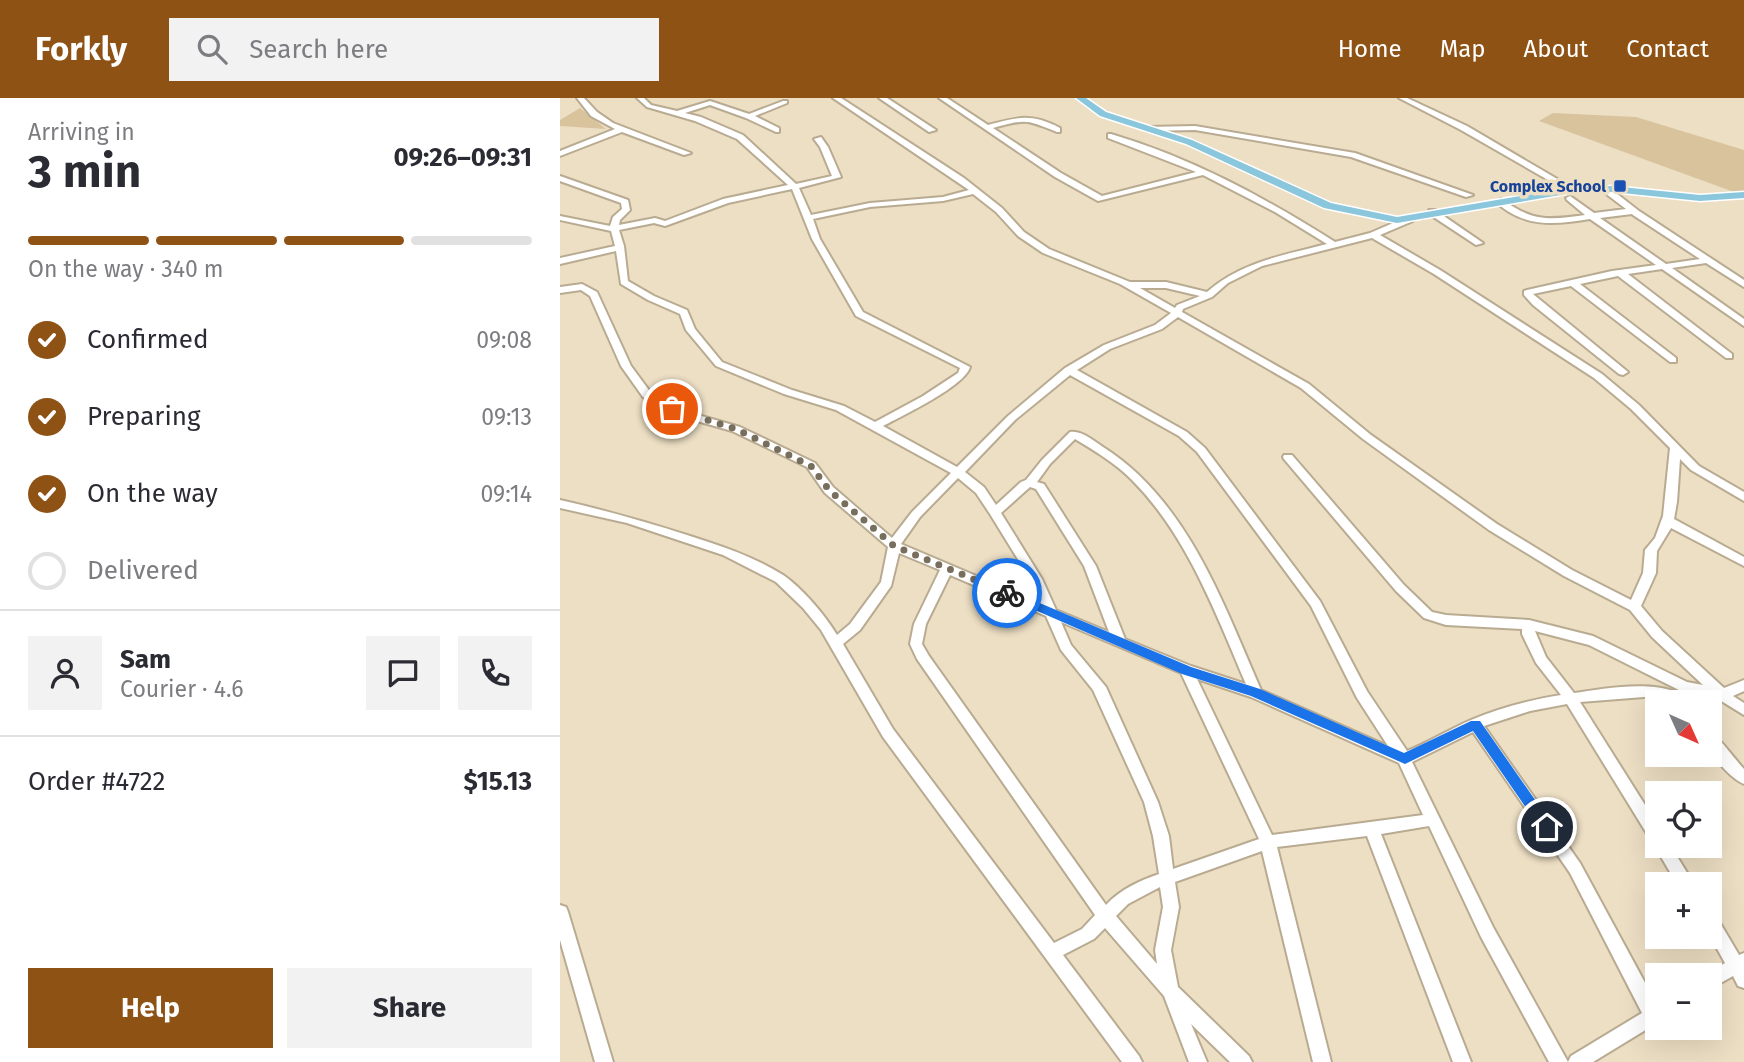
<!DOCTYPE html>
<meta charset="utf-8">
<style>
:root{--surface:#fff;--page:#f2f2f3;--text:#2b2b33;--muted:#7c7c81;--line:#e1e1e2;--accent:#8f5215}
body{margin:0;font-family:"Fira Sans",sans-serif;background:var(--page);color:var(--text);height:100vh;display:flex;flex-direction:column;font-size:26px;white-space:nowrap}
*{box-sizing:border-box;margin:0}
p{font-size:23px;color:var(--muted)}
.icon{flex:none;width:38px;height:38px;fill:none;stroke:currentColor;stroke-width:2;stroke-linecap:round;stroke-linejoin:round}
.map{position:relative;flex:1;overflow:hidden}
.drawer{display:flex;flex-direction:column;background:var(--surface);width:560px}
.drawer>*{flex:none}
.needle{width:46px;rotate:135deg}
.buttons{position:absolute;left:1085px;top:592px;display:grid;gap:14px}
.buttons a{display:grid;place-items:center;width:77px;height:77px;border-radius:0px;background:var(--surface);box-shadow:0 7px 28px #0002;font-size:35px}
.pin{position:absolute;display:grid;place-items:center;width:60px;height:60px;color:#fff;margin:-30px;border:4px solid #fff;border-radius:50%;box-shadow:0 2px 7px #0007}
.courier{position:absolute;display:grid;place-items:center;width:70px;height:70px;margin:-35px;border:5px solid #1a73e8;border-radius:50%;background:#fff;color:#222;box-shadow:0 2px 9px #0007}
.summary em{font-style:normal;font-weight:700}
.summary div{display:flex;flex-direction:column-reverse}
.summary{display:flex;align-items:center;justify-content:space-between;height:119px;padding:0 28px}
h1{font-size:46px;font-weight:700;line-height:52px}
.bar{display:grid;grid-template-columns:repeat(4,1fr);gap:10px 7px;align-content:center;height:84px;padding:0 28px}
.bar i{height:9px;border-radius:5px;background:var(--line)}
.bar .on{background:var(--accent)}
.bar p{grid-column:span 4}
.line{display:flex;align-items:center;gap:18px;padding:0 28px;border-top:2px solid var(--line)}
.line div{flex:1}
.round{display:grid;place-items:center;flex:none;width:74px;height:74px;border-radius:0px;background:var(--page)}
ol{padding:0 28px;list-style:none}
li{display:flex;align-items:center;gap:21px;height:77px}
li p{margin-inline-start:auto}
li .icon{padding:7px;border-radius:50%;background:var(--accent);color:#fff;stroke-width:4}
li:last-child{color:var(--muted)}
li i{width:38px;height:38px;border:4px solid var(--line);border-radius:50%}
.cta{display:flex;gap:14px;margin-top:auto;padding:14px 28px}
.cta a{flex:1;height:80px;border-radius:0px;background:var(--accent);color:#fff;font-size:28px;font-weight:700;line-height:80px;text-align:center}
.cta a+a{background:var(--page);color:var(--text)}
header{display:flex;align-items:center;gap:42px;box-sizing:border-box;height:98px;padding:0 35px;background:var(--accent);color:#fff}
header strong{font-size:33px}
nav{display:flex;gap:38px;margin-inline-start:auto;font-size:24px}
.search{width:490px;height:63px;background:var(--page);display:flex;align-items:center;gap:18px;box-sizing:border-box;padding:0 24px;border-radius:0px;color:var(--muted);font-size:26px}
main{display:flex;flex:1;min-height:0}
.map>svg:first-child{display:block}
</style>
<header>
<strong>Forkly</strong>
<div class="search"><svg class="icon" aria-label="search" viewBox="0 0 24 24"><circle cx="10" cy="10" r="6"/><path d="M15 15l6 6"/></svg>Search here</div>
<nav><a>Home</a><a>Map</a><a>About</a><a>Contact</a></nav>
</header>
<main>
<section class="drawer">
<div class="summary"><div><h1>3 min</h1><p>Arriving in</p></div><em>09:26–09:31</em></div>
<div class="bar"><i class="on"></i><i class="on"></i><i class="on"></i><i></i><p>On the way · 340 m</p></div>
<ol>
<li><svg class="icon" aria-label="check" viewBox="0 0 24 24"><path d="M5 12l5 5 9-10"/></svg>Confirmed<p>09:08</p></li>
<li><svg class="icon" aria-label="check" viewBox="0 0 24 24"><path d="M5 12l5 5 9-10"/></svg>Preparing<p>09:13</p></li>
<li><svg class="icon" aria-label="check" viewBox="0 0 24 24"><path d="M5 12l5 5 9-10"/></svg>On the way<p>09:14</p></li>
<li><i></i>Delivered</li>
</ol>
<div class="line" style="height:126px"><a class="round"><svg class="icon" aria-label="person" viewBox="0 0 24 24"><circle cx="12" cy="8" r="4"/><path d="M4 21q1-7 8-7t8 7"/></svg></a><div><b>Sam</b><p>Courier · 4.6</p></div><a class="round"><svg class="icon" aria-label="chat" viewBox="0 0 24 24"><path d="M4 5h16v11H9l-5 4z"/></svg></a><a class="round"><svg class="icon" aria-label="phone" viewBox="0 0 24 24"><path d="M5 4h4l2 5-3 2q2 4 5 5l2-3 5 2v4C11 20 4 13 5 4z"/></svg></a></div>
<div class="line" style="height:91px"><div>Order #4722</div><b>$15.13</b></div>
<div class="cta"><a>Help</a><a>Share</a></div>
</section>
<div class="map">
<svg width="1184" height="964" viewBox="0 0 1184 964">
<rect width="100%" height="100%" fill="#eddfc4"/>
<path fill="#d8c39d" d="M20 10 46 31 0 28V22Z
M993 15 1076 19 1184 52V93L1174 94 979 23Z"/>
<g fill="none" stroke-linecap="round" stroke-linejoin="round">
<g stroke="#b9ab91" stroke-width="4">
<path id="minor" d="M17 0H24L37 14 53 25 131 55 124 57 62 34 0 58V53L55 31 31 18Z
M77 0H84L91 7 117 13 150 3 189 16 223 3H227V5L195 18 219 30V34H216L186 20 150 7 125 15 141 19 183 37 236 86 272 78 260 49 254 41 261 39 268 49 281 79 239 90 251 117 310 105 383 99 409 92 273 0H281L404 80 442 110 464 134 489 151 570 184H606L647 194C681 164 724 157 767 146L715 114 643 77 538 103 495 79 379 0H387L428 27C458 19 471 15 500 30V34H497C465 21 467 21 433 30L501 75 542 98 636 74 548 40V36H551C632 60 704 99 775 144L810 135 847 119H853V123L820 137 880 172 1042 276 1079 307 1139 368 1184 394V403L1131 372 1120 361 1117 404 1114 421 1184 459V468L1111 430 1097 453 1096 475 1081 508 1102 533 1164 590 1184 582V593L1173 598 1184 605V617L1158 601 1119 592 1029 547 975 533 986 559 1014 595C1043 591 1109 578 1129 604H1112L1100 599H1084L1020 604 1097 726V747H1110L1134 786H1117L1097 752 1095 745 1092 744 1007 606 970 613 924 628 1020 765 1097 907V925L1033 964H1008L1011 958 1082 915 1010 775 913 634 852 664 933 829 1008 964H989L921 839 869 728 821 736 911 964H893L807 738 717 749 771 964H753L702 753 615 784 619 809 611 852 618 889 689 958 692 964H670L631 926 647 964H629L604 898 545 830 534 841 503 857 579 958 582 964H562L323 639 261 532 243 510 216 484 163 457 67 425 0 410V402C44 412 87 424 130 438 161 448 195 459 223 477 242 490 265 517 277 537L290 526 321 484 328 449 265 395 247 369 172 333 116 317 83 299 61 268 30 198 21 192 0 195V189L22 186 37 194 71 268 91 295 124 313 180 329 255 365 273 389 332 440 352 414 391 375 276 312 224 296 156 268 126 232 120 216 88 202 61 186 56 153 0 166V160L55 148 51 133 0 122V118L50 128 53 119 62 111 61 105 0 83V78L68 102 70 112 60 122 59 127 95 120 105 123 163 101 228 87 177 41 135 23 87 9ZM232 91 252 141 296 218 400 270 398 275 363 298 315 324 284 308 232 292 162 264 135 231 127 212 94 198 68 183 64 148 59 132 94 125 105 128 168 105ZM413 96 436 114 458 138 483 155 560 186 611 215 595 227 544 247 505 270 448 318 397 369 323 328C342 318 405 288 410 269L303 214 260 141 253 121 310 109 383 103ZM812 140 874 176 1034 280 1071 311 1110 350 1103 418 1095 440 1085 452 1083 475 1071 502 1012 472 937 426 811 337 749 286 622 214 623 211 652 199 668 185 702 168ZM580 190H606L640 198 617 207 615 210ZM618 219 741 290 803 341 929 432 1004 478 1070 512 1092 539 1143 587 1127 584 1033 538 969 522 886 517 872 514 844 487 732 357H724L723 359 724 361 836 493 864 520 886 527 962 531V536L976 565 1001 597C970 602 939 610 911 622 890 631 869 644 847 653L807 593 760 503 645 350 627 334 517 272 550 251 602 231ZM510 277 619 338 637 354 751 508 797 600 828 648 701 592C663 505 627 402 543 349 534 343 521 332 510 334L482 362 466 382 461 384 436 407 424 389 405 374 455 322ZM515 341C535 353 555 365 572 382 627 437 656 516 686 586L631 568 565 541 536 468 484 386 477 384 490 366ZM398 380 416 395 430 416 470 481 480 505 341 446 360 419ZM470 389 476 391 524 468 549 534 496 512 482 481 441 415ZM339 455 380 472 354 526 350 546 357 561 535 817 522 831 494 845 333 631 283 546 300 532 331 488ZM390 477 486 518 501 552 533 592 584 704 593 738 599 776C579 783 561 791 546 807L369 558 362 546 366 526ZM501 524 621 575 699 741 613 771 609 738 598 704 546 589 511 547ZM637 581 691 599 839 665 863 717 712 737ZM600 789 603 809 595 852 597 866 556 818 568 806Z
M319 0H327L376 32 369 34Z
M839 0H847L907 28 1016 92 1009 94 901 32Z
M635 28 795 55 913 97 906 99 791 59 635 32 587 33 583 31 587 29Z
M1041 88H1047L1079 113 1184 182V189L1146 165 1112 170 1184 221V228L1102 171 1068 176 1172 256V260H1166L1058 178 1020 186 1116 260V264H1110L1011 188 973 196 1068 274 1063 277 1059 276 973 207 964 197V193L967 192 1052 173 1096 167 1030 121C995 127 963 130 935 103L942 101C972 124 990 122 1025 117L1007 102 1006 100 1010 98 1034 115 1066 111 1041 92ZM1072 116 1073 117 1140 161 1106 166 1040 120Z
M869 112H875L923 145 916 147 869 116Z
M1150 634C1158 637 1175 662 1184 671V686C1172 681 1156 664 1151 651 1149 646 1150 639 1150 634Z
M0 807 6 809 8 814 53 964H35L0 842Z
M1150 816 1156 818 1179 857 1184 855V890L1178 888 1173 878 1150 891V877H1145L1165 865 1150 838Z"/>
</g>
<g stroke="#fff" stroke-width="3">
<path id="major" d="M516 0H526L546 14 632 42 771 105 837 119 1012 89 1052 88 1140 97 1184 94V100L1140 103 1052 94 1012 95 837 125 764 110 626 46 540 18Z"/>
</g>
<use href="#minor" fill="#fff" fill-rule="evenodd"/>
<use href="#major" fill="#8bc7dc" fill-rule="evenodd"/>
</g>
<path fill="#1a73e8" d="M443 493H451L631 569 700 591 844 655 911 623H920L994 729 987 735 982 733 913 633 845 666 691 598 622 576 443 498Z"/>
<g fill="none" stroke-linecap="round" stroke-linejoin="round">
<path stroke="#776e5e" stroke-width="7" stroke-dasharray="0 12.6" d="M112 311 176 331 251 368 269 392 334 448 447 495"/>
</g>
<rect fill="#1a4fb4" stroke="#eddfc4" stroke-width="2.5" x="1053" y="81" width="14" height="14" rx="3.5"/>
<g text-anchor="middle" stroke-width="7" stroke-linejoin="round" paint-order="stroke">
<g font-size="16" font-weight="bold" fill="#164399" stroke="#eddfc4" text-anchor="end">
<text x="1046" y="94">Complex School</text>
</g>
</g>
</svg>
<div class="buttons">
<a><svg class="needle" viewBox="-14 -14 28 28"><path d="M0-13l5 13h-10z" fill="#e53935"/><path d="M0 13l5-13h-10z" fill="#7c7c81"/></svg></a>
<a><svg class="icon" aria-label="locate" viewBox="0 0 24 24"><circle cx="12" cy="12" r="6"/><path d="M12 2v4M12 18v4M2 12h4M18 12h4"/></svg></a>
<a>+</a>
<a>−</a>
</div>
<div class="pin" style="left:112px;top:311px;background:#ea580c"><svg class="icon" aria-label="bag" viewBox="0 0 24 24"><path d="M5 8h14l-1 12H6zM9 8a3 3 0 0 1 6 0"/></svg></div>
<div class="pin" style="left:987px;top:729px;background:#1f2937"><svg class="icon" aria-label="home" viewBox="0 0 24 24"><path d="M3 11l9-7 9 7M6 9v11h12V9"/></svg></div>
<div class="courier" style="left:447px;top:495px"><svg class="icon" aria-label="bike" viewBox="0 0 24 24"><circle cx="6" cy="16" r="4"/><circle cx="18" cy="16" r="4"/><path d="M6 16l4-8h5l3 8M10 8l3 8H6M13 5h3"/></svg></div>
</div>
</main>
